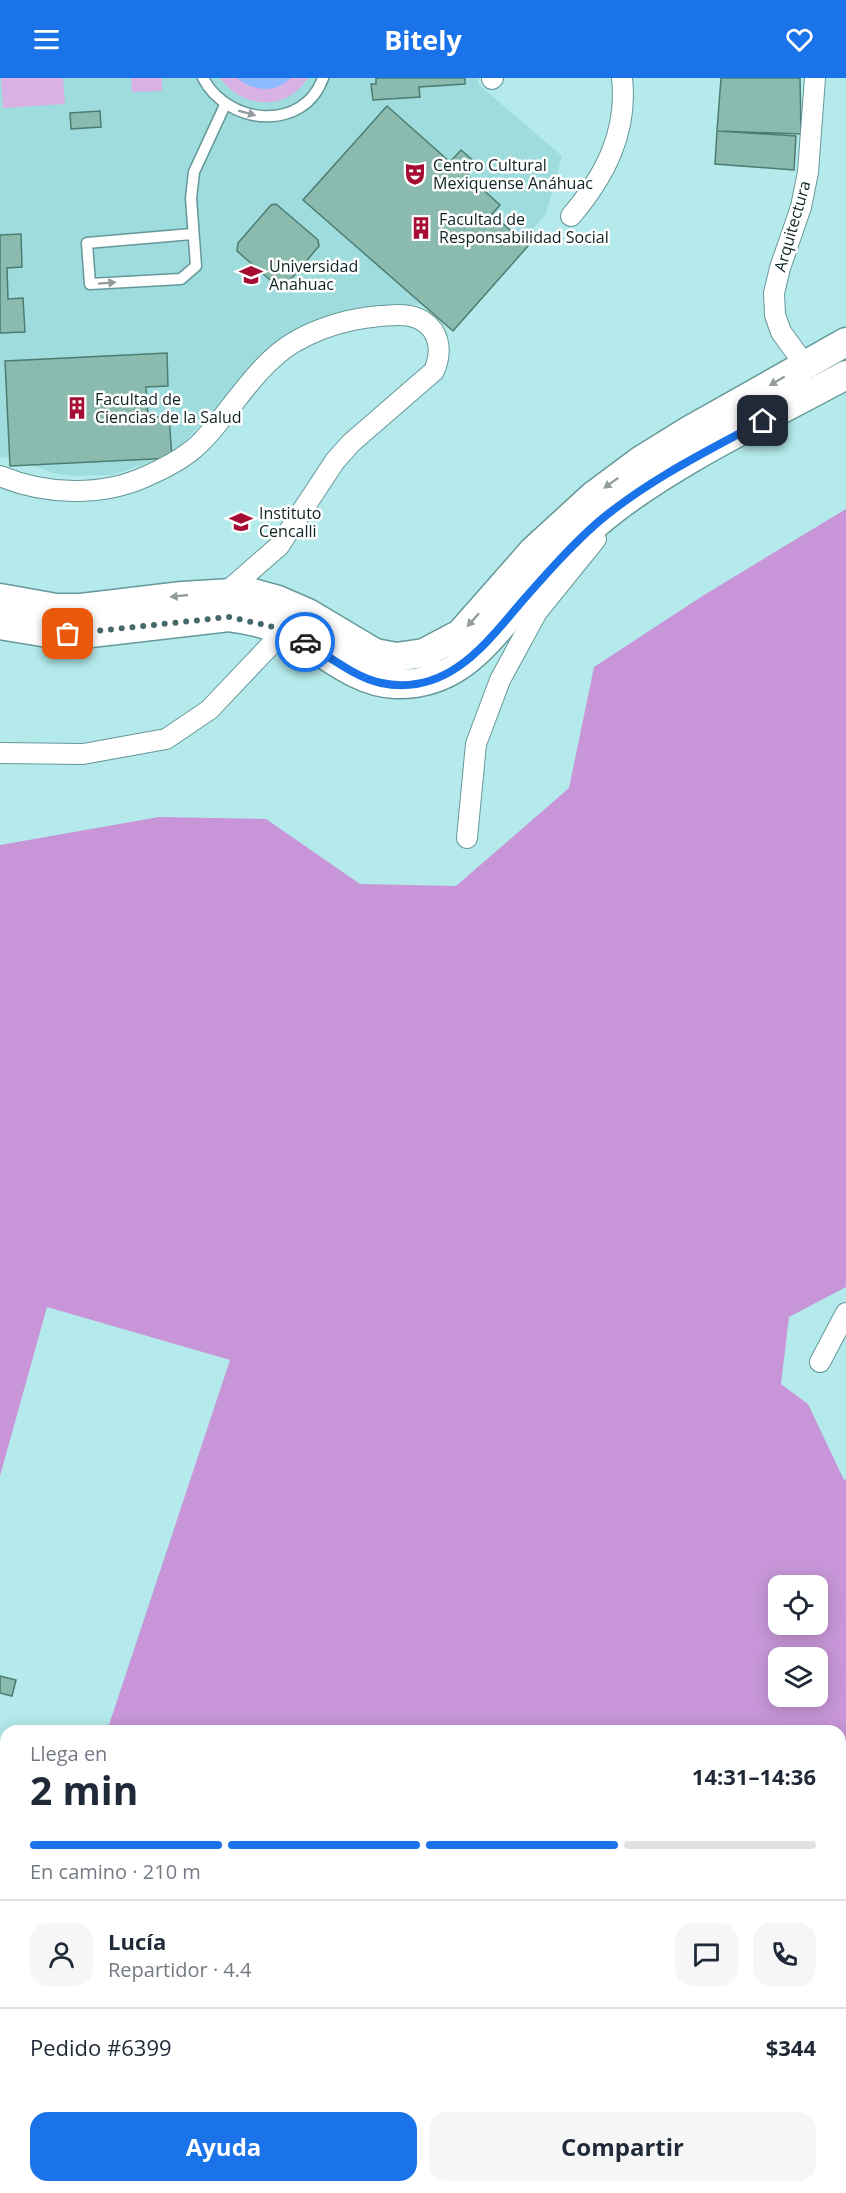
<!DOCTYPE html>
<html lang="es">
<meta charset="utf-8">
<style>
:root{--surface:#fff;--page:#f6f6f7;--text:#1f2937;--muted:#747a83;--line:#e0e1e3;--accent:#1a73e8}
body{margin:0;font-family:"Open Sans",sans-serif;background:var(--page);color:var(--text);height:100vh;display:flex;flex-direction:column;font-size:22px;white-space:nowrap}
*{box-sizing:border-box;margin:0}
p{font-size:20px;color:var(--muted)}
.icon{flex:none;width:33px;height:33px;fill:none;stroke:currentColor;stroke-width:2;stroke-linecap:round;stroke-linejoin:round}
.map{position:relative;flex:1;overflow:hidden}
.details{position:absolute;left:0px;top:1647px;width:846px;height:468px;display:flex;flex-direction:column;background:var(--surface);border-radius:18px 18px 0 0;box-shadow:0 3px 15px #0003}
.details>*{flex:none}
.fabs{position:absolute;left:768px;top:1497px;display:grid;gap:12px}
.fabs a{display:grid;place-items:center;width:60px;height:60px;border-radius:12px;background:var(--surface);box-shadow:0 3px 15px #0003;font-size:30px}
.pin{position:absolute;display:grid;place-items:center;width:51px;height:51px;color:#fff;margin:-26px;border-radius:12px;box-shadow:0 3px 9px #0006}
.courier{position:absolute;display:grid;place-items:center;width:60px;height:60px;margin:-30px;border:4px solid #1a73e8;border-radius:50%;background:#fff;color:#222;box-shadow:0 2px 8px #0007}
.head em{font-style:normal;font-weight:700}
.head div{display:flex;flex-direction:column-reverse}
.head{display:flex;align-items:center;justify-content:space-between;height:102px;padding:0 30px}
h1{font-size:39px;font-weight:700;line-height:45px}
.bar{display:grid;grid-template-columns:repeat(4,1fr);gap:9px 6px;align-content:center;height:72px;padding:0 30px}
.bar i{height:8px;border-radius:4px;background:var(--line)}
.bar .on{background:var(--accent)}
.bar p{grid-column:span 4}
.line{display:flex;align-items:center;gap:15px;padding:0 30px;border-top:2px solid var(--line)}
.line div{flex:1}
.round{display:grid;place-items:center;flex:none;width:63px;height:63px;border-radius:18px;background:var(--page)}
.action{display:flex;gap:12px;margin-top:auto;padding:12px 30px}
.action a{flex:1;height:69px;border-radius:18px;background:var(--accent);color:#fff;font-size:24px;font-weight:700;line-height:69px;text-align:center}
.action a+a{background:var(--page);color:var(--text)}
header{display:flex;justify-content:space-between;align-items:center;height:78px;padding:0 30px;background:var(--accent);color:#fff;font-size:27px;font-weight:700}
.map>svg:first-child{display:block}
</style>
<header><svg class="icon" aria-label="menu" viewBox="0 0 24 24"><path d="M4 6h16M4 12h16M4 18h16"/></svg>Bitely<svg class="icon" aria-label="heart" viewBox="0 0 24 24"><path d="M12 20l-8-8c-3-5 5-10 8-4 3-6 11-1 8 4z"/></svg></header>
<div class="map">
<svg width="846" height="2115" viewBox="0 0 846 2115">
<rect width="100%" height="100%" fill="#b4eaeb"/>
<path fill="#9edcdd" d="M0 0H479L478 6 562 78 546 136 522 163 528 168 453 253 422 226 364 231 269 276 177 371 162 380 112 397 73 398 53 395 14 380 0 379Z"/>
<path fill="#d8b2e5" d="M1 0H63L65 26 3 30Z
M131 0H162V13L132 14Z
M220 0H308C287 34 242 31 220 0Z"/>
<path fill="#c896d8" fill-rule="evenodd" d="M846 431V1209L789 1239 781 1306 808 1326 844 1402 846 1401V1892L840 1894V1653H107L230 1282 47 1229 0 1398V767L159 739 266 741 360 806 456 808 569 710 594 589 704 517ZM778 1508H818V1546H778ZM778 1580H818V1618H778Z
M38 2109H757L756 2115H30Z"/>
<path fill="#8dbbfe" d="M237 0H291C275 15 254 14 237 0Z"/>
<path fill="#8abbae" stroke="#4d7c71" stroke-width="1.5" d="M376 0H465V6L419 9 420 19 373 22 371 6H376Z
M721 0H800L801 56 717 53Z
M387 28 450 84 461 72 477 86 467 97 500 127 492 136 528 168 453 253 303 122Z
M100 33 101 49 71 51 70 35Z
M717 53 796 58 794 92 715 86Z
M276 126 318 162 319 168 286 207 277 208 237 173 238 165 271 127Z
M21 156 22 189 7 190 8 221 23 220 25 254 0 255V157Z
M167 275 168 308 146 309 148 339 169 338 172 380 10 388 5 283Z
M0 1598 16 1602 12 1618 0 1615Z
M6 2028V2093L0 2097V2033Z"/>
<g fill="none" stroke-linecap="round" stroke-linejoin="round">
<g stroke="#659899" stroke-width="13">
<path id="service" d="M203 0C228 48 304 54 323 0
M192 156 87 165 90 206 181 201 196 188 191 120 194 94 225 27"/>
</g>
<g stroke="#659899" stroke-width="22">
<path id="minor" d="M492 1 493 0
M571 138C605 98 628 54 622 0
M805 287 781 254 775 237 774 215 780 190 801 129 808 94 815 0
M0 398C45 417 102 419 147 398 167 389 189 378 204 361 228 336 246 304 272 281 299 255 343 241 380 238 397 237 414 234 428 247 441 259 441 277 434 293L351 365 335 383 279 468 224 516 225 518
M0 675 83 676 166 661 209 632 284 553 288 543
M467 760 476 666 500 602 537 534 596 461
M820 1284 846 1235
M0 1910 6 1903
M840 1971 846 1977"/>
</g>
<g stroke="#659899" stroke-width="31">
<path id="secondary" d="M0 520 56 530H81L182 518 249 514 278 522 308 535 375 575 396 579 424 575 460 556 533 473 593 418 640 383 690 352 846 264
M0 547 54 556H82L229 539C253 542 276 548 298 560 328 577 359 605 395 606 459 608 487 563 525 520 548 494 571 468 597 445 665 387 767 340 846 297"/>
</g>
<use href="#service" stroke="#fff" stroke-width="10"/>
<use href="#minor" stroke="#fff" stroke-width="20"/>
<use href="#secondary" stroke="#fff" stroke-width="28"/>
</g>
<defs><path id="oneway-solid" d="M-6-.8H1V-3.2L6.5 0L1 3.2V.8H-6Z" transform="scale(1.5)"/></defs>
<g fill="#939c9c">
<use href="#oneway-solid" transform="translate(247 35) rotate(15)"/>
<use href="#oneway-solid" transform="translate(107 205) rotate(-4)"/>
<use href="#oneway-solid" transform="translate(777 303) rotate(150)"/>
<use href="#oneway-solid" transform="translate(611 405) rotate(144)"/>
<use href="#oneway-solid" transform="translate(179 518) rotate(174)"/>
<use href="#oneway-solid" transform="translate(473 542) rotate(132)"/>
</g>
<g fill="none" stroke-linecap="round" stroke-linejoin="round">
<path stroke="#486969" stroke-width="6" stroke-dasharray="0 10.8" d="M68 556 229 539 270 548 305 564"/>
<path stroke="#1a73e8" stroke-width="8" d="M305 564C329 578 354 599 381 605 449 619 487 564 525 520 548 494 571 468 597 445 646 403 707 373 763 343"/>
</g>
<defs>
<g id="theatre-bare" transform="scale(1.8)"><path d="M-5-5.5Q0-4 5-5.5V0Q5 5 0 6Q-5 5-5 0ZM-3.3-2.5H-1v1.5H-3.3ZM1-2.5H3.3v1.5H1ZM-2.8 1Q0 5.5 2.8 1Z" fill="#a60d32" stroke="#fff" stroke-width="2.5" paint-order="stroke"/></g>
<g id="building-bare" transform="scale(1.8)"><path d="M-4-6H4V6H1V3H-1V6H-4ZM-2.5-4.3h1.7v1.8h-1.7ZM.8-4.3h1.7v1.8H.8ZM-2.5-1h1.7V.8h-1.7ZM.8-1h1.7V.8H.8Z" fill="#a60d32" stroke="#fff" stroke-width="2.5" paint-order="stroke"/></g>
<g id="university-bare" transform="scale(1.8)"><path d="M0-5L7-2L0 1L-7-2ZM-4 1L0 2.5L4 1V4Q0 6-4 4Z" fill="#a60d32" stroke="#fff" stroke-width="2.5" paint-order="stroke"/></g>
</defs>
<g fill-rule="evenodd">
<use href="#theatre-bare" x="415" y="96"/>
<use href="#building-bare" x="421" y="150"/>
<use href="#university-bare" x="251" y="197"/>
<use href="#building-bare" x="77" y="330"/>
<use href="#university-bare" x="241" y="444"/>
</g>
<g text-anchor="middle" stroke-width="5" stroke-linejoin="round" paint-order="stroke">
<g font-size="16" fill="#0e2323" stroke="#fff" text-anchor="start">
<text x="433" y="93">Centro Cultural<tspan x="433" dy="18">Mexiquense Anáhuac</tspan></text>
<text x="439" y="147">Facultad de<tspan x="439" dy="18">Responsabilidad Social</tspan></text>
<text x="269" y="194">Universidad<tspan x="269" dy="18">Anahuac</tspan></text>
<text x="95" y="327">Facultad de<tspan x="95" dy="18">Ciencias de la Salud</tspan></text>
<text x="259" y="441">Instituto<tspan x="259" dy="18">Cencalli</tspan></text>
</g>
<g font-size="16" fill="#0e2323" stroke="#fff">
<text transform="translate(792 148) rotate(-74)" y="6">Arquitectura</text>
</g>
</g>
</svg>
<div class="fabs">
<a><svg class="icon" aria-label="locate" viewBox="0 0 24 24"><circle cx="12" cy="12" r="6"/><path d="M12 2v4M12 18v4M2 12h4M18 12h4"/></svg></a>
<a><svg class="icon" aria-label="layers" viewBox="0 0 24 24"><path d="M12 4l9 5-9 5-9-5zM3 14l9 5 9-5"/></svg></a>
</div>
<div class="pin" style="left:68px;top:556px;background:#ea580c"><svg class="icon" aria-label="bag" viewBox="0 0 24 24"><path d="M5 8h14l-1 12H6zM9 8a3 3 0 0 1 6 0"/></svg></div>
<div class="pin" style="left:763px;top:343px;background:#1f2937"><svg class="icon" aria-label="home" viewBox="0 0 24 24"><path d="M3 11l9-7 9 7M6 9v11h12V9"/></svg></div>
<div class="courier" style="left:305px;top:564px"><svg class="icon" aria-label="car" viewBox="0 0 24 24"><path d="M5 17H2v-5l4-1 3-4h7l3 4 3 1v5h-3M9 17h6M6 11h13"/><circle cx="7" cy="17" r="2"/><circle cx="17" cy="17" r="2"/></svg></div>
<section class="details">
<div class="head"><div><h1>2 min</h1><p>Llega en</p></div><em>14:31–14:36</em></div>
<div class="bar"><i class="on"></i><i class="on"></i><i class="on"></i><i></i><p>En camino · 210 m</p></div>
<div class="line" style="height:108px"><a class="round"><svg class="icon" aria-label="person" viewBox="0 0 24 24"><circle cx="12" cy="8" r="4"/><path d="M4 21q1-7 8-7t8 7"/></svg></a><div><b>Lucía</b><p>Repartidor · 4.4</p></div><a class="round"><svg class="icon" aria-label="chat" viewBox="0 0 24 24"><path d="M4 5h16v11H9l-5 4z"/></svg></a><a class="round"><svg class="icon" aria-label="phone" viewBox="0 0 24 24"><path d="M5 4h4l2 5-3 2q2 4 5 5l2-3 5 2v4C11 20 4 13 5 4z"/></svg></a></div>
<div class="line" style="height:78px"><div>Pedido #6399</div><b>$344</b></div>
<div class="action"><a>Ayuda</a><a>Compartir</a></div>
</section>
</div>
